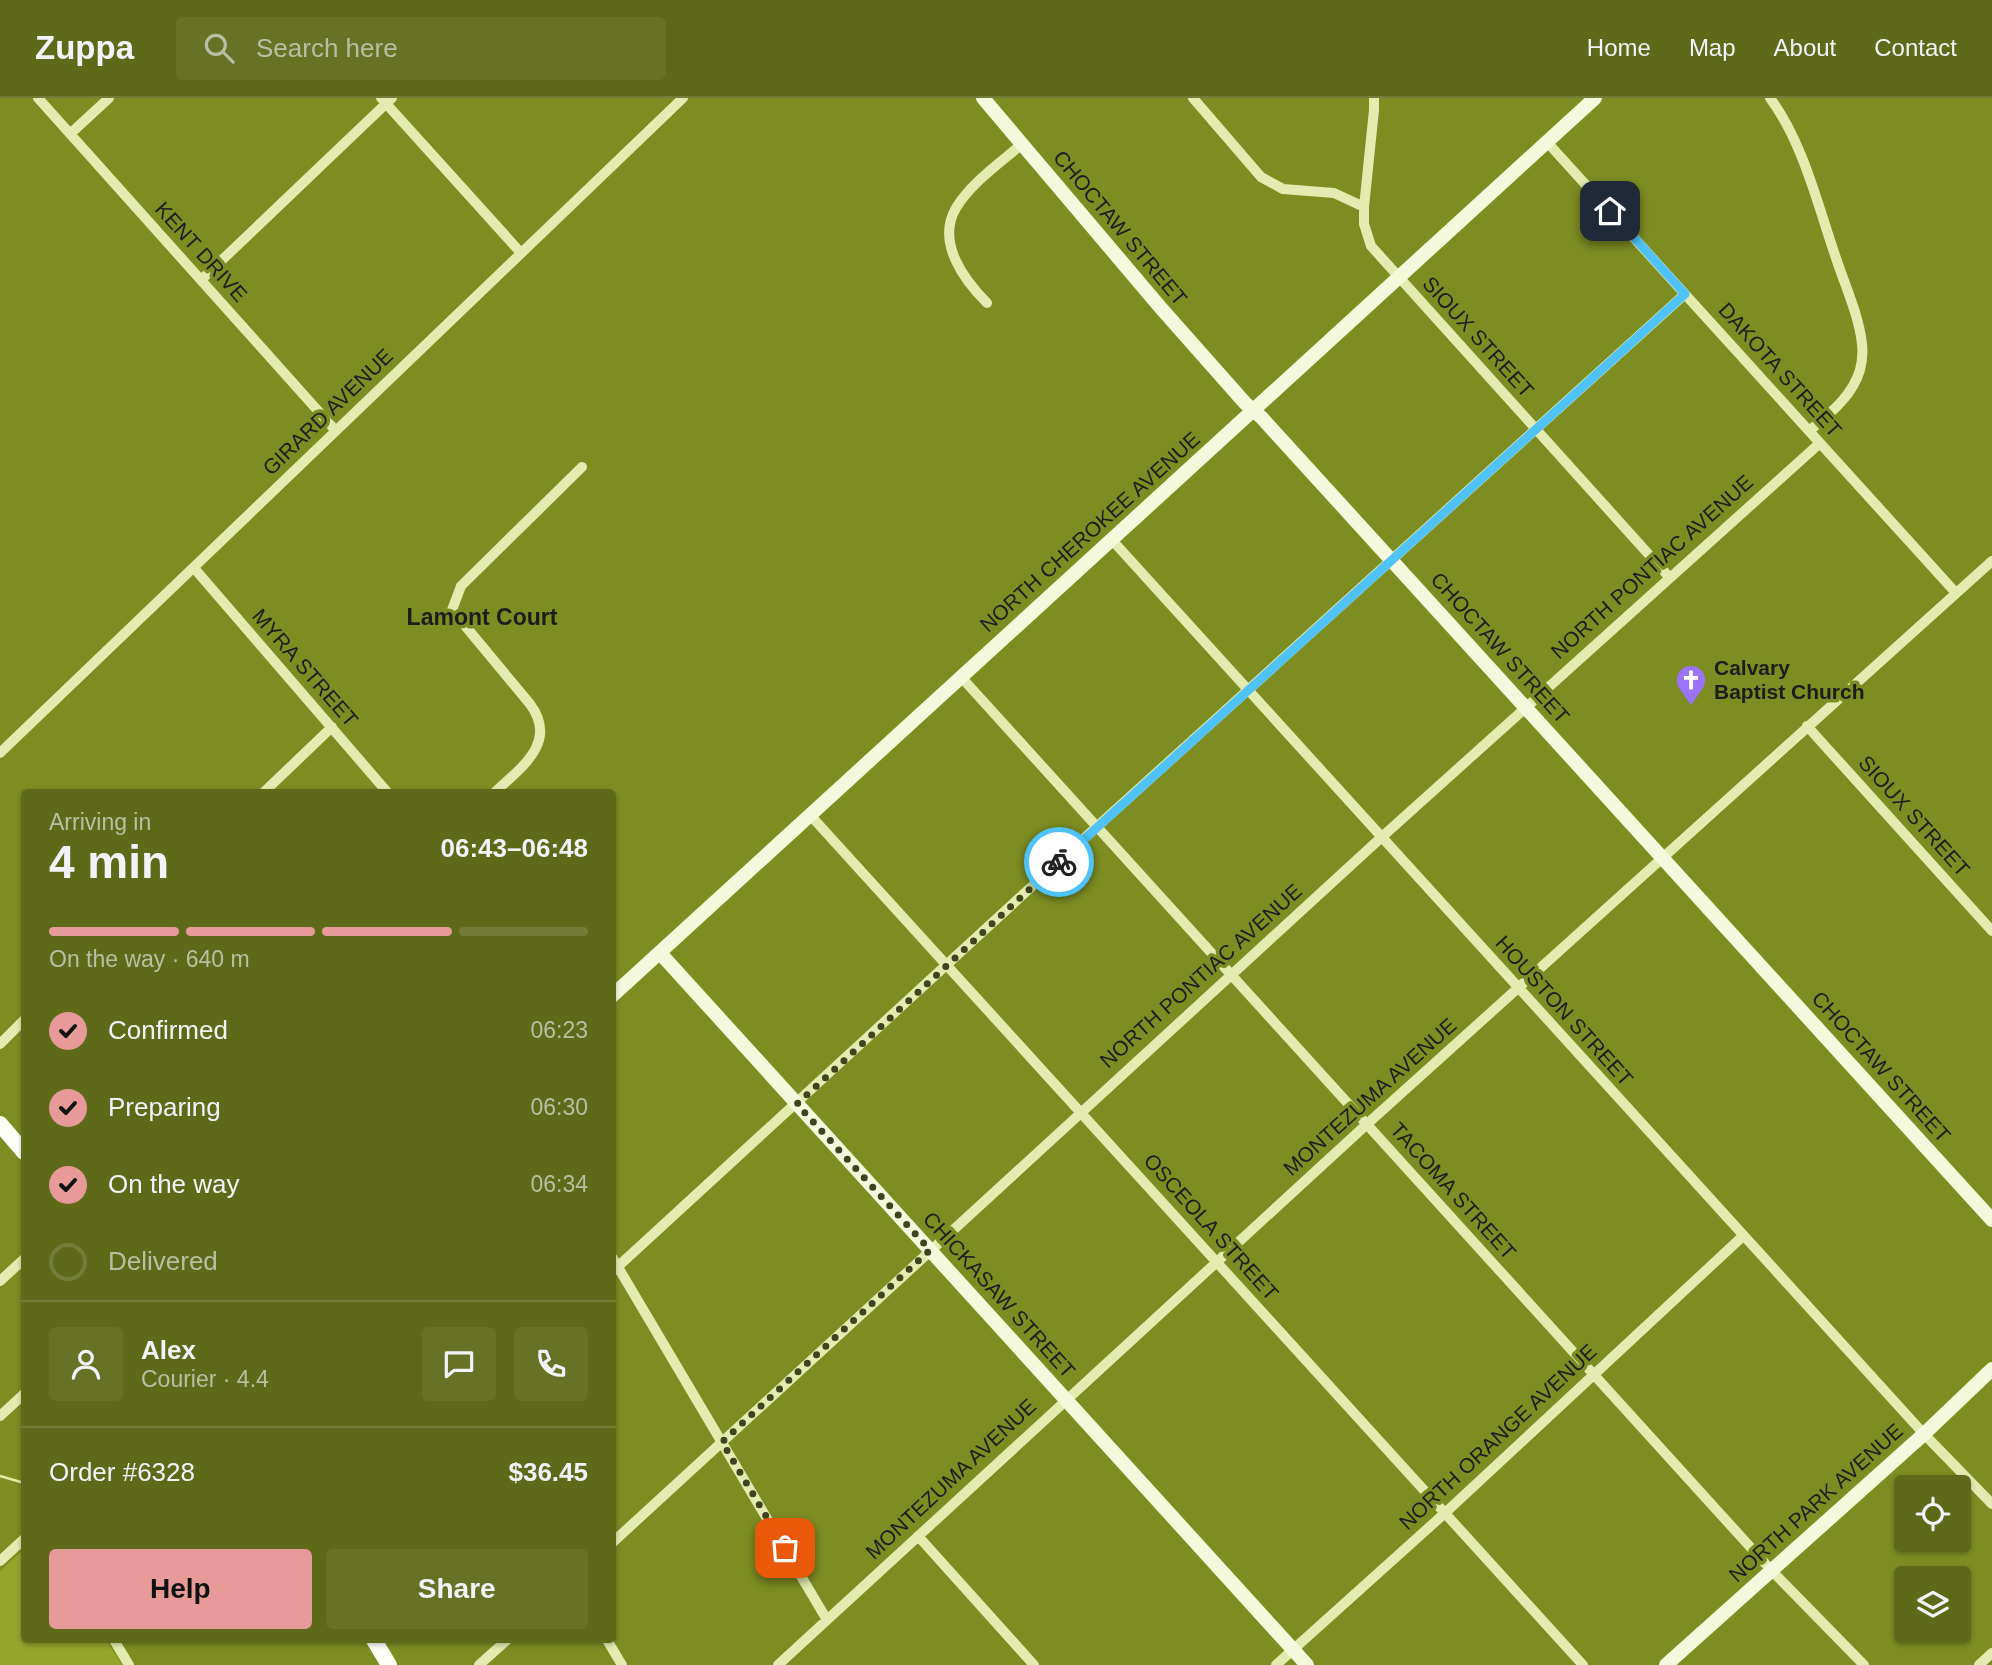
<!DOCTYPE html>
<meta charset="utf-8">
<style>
:root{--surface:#5e6a1a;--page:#677227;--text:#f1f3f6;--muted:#b9bfa2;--line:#737d39;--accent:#e69b98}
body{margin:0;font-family:Arial,sans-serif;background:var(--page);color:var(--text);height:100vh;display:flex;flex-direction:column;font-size:26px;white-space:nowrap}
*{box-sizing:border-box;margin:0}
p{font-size:23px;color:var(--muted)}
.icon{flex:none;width:38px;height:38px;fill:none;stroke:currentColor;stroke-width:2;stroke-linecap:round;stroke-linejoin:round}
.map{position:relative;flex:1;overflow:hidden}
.drawer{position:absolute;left:21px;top:691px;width:595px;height:854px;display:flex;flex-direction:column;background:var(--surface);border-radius:7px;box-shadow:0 2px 5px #0004}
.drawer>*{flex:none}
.fabs{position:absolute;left:1894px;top:1377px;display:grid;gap:14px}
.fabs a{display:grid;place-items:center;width:77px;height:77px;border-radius:7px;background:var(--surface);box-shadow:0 2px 5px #0004;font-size:35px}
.pin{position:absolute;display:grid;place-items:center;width:60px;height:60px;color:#fff;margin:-30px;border-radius:14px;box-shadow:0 4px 10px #0006}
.courier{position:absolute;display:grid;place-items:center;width:70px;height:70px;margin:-35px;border:5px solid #4fc3f7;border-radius:50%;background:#fff;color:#222;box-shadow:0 2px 9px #0007}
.overview em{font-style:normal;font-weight:700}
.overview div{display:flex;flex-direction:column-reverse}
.overview{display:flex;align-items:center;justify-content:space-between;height:119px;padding:0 28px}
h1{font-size:46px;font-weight:700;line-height:52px}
.bar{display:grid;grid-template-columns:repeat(4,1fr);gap:10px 7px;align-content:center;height:84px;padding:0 28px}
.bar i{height:9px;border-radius:5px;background:var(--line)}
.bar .active{background:var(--accent)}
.bar p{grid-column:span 4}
.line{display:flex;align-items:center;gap:18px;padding:0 28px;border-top:2px solid var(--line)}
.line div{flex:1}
.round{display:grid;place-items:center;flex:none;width:74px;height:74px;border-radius:7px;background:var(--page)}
ol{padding:0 28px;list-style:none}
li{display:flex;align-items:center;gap:21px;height:77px}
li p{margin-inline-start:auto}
li .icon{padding:7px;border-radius:50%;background:var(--accent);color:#111;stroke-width:4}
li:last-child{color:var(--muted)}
li i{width:38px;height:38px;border:4px solid var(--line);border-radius:50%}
.cta{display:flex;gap:14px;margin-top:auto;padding:14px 28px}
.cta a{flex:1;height:80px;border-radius:7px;background:var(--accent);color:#111;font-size:28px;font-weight:700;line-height:80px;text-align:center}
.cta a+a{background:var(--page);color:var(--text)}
header{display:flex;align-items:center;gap:42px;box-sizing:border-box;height:98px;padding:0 35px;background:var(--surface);border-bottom:2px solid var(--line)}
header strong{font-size:33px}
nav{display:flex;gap:38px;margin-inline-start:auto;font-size:24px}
.search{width:490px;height:63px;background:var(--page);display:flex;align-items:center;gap:18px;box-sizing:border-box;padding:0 24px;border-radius:7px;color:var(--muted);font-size:26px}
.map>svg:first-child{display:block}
</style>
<header>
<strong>Zuppa</strong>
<div class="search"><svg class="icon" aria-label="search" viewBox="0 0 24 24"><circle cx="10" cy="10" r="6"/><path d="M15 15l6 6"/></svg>Search here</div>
<nav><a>Home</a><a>Map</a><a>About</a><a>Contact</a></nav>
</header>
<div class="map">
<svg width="1992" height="1567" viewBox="0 0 1992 1567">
<rect width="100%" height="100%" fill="#7d8d22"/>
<path fill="#94a52c" d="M24 1451V1542H106L122 1567H0V1473Z"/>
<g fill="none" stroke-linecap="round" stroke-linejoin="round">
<path stroke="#e3eca5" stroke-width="2.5" d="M0 1378 24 1385"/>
<path stroke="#e3ebb1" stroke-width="10" d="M38 0 336 333
M381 0 521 155
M1193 0 1261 79 1283 91 1334 95 1364 109
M1374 0V12L1364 109V126L1371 148 1670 480
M1770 0C1804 46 1818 109 1837 163 1846 190 1859 218 1862 246 1863 254 1862 264 1860 272 1852 299 1829 316 1809 333
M70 36 109 0
M1547 44 1956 495
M201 182 392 0
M987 205C964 182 936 144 956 110 971 85 1000 65 1022 46
M1112 442 1924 1336 1992 1406
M194 470 388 695
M962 580 1772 1473 1864 1567
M1807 628 1992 833
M0 655 683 0
M263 695 332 629
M494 695C520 670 559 645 530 606L452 512 461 488 582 369
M811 718 1583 1567
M0 946 24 922
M612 1159 827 1522
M612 1174 1090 735 1685 196
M0 1183 24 1161
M0 1318 24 1296
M918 1438 1034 1567
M612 1445 1373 747 1820 345
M0 1463 24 1441
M114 1542 129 1567
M607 1542 622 1567
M479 1567 507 1542
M778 1567 1366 1027 1992 463
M1276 1567 1445 1415 1743 1138
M1979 1567 1992 1555"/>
<path stroke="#f4f9dc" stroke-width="14" d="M983 0 1160 209 1245 305 1262 320 1992 1122
M660 855 1307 1567
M612 898 1595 0
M1666 1567 1924 1336 1992 1271"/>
<path stroke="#fdfef6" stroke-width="16" d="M0 1026 24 1054
M374 1542 389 1567"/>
</g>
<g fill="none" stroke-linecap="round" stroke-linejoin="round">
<path stroke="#3f441f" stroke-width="7" stroke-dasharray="0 12.6" d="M785 1450 722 1344 930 1152 797 1006 1059 764"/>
<path stroke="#4fc3f7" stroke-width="9" d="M1059 764 1685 196 1610 113"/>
</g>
<defs>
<g id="church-pin" transform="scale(1.575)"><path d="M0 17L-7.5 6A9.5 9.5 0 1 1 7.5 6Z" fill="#9b73f7" stroke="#7d8d22"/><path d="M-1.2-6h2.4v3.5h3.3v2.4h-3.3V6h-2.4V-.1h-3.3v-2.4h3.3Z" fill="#fff"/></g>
</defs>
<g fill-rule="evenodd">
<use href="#church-pin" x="1691" y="582"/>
</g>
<g text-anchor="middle" stroke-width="7" stroke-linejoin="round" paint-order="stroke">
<g font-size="21" fill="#1d1d1d" stroke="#7d8d22">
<text transform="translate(1120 130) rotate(50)" y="7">CHOCTAW STREET</text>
<text transform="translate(201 154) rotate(48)" y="7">KENT DRIVE</text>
<text transform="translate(1478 239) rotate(48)" y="7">SIOUX STREET</text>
<text transform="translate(1780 272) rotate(48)" y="7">DAKOTA STREET</text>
<text transform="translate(328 314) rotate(-44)" y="7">GIRARD AVENUE</text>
<text transform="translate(1090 434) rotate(-42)" y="7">NORTH CHEROKEE AVENUE</text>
<text transform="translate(1652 469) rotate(-42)" y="7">NORTH PONTIAC AVENUE</text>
<text transform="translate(1500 550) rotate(48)" y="7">CHOCTAW STREET</text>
<text transform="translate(305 570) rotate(49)" y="7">MYRA STREET</text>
<text transform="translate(1914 718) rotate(48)" y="7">SIOUX STREET</text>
<text transform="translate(1201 878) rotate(-42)" y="7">NORTH PONTIAC AVENUE</text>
<text transform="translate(1564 913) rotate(48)" y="7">HOUSTON STREET</text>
<text transform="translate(1881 969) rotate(48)" y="7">CHOCTAW STREET</text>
<text transform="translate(1370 999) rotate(-42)" y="7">MONTEZUMA AVENUE</text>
<text transform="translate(1453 1093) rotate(48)" y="7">TACOMA STREET</text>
<text transform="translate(1211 1129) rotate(48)" y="7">OSCEOLA STREET</text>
<text transform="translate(999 1197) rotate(48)" y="7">CHICKASAW STREET</text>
<text transform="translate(1498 1339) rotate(-43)" y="7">NORTH ORANGE AVENUE</text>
<text transform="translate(951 1381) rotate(-43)" y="7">MONTEZUMA AVENUE</text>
<text transform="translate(1816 1405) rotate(-42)" y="7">NORTH PARK AVENUE</text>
</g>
<g font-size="21" font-weight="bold" fill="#1d1d1d" stroke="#7d8d22" text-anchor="start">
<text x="1714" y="577">Calvary<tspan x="1714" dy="24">Baptist Church</tspan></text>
</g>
<g font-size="23" font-weight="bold" fill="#1d1d1d" stroke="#7d8d22">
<text x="482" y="527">Lamont Court</text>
</g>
</g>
</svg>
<div class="fabs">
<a><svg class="icon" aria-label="locate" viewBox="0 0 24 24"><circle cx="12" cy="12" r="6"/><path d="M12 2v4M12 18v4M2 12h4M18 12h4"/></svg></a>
<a><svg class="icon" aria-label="layers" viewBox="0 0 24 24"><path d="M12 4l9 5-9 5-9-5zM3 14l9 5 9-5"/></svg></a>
</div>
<div class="pin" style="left:785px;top:1450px;background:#ea580c"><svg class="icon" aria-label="bag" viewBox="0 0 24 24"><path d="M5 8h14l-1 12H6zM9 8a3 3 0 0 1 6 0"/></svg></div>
<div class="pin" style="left:1610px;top:113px;background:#1f2937"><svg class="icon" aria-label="home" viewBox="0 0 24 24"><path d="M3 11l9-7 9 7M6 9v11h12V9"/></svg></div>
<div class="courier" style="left:1059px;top:764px"><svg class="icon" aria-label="bike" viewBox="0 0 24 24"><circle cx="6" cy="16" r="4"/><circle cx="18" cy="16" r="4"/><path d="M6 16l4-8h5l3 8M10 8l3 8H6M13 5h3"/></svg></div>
<section class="drawer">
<div class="overview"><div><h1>4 min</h1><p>Arriving in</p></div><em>06:43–06:48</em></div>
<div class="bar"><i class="active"></i><i class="active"></i><i class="active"></i><i></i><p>On the way · 640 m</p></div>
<ol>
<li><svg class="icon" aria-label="check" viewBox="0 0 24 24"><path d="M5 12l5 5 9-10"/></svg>Confirmed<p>06:23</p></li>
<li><svg class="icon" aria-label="check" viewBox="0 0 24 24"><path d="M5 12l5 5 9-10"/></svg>Preparing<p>06:30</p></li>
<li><svg class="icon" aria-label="check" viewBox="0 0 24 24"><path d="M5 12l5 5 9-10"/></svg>On the way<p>06:34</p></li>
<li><i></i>Delivered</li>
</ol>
<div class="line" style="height:126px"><a class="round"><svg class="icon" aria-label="person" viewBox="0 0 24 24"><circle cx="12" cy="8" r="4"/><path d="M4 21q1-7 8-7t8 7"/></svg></a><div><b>Alex</b><p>Courier · 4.4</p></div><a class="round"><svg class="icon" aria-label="chat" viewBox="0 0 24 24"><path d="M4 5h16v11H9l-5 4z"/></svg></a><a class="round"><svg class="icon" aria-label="phone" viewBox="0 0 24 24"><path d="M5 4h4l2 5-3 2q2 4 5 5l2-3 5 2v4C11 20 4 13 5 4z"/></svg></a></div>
<div class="line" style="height:91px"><div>Order #6328</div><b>$36.45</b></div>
<div class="cta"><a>Help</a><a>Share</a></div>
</section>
</div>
